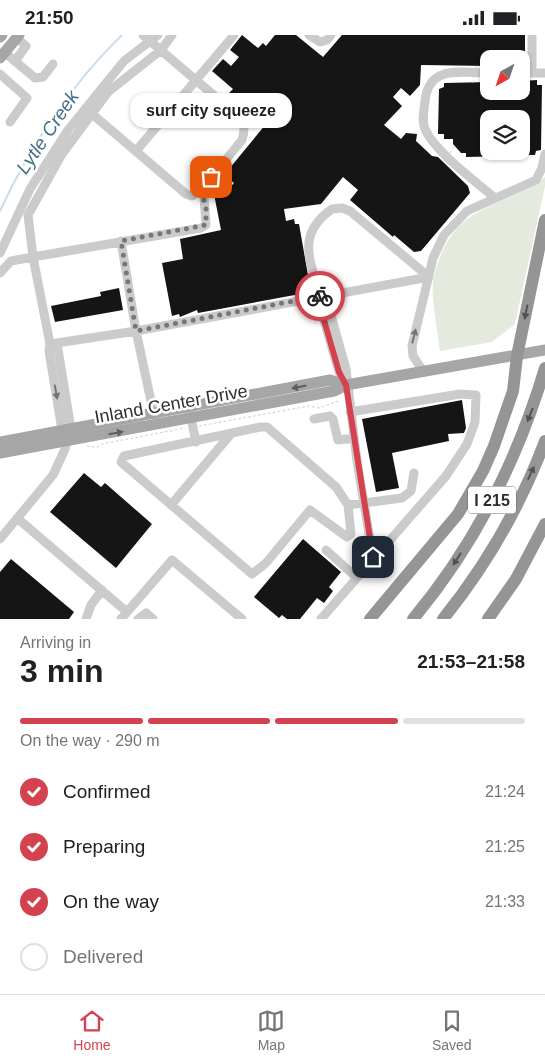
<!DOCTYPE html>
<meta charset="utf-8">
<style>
:root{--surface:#fff;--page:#f6f6f6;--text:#202124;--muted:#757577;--line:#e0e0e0;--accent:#d4414f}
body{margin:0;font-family:Helvetica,sans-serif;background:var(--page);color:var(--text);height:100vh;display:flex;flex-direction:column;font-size:19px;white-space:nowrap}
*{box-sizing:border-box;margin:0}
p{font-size:16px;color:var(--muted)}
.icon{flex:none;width:28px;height:28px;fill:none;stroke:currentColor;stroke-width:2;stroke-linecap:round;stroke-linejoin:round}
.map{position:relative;height:584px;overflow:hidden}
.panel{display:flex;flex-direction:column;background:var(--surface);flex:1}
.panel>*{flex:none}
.needle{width:32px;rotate:220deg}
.fabs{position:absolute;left:480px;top:15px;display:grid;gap:10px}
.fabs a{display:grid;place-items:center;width:50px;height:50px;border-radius:10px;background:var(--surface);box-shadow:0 1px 4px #0004;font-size:25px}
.pin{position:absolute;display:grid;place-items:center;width:42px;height:42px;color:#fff;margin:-21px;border-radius:10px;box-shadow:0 2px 8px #0006}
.courier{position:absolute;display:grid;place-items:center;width:50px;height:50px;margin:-25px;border:4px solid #d4414f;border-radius:50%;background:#fff;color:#222;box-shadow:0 1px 6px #0007}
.bubble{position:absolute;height:35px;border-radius:15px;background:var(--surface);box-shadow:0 1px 4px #0004;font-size:16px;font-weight:800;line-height:35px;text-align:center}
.headline em{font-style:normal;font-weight:800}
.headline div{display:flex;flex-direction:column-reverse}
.headline{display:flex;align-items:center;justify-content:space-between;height:85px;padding:0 20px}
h1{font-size:32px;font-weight:800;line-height:38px}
.bar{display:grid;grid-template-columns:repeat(4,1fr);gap:8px 5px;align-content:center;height:60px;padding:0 20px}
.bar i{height:6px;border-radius:4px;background:var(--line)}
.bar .on{background:var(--accent)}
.bar p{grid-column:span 4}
ol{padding:0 20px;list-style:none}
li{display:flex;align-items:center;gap:15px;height:55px}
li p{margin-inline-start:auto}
li .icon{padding:5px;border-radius:50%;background:var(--accent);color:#fff;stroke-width:4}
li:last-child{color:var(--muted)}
li i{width:28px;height:28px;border:2px solid var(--line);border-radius:50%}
.status{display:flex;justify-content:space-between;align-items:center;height:35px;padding:0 25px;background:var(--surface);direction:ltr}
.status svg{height:14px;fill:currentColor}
.tab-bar{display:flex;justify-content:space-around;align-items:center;height:70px;border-top:1px solid var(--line);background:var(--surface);font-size:14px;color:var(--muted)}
.tab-bar a{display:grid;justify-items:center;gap:2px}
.tab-bar .on{color:var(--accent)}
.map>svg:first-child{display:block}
</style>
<div class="status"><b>21:50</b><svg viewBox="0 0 49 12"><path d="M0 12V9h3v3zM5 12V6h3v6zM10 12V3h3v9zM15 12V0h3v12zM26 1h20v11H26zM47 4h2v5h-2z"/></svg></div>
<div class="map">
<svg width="545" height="584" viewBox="0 0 545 584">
<rect width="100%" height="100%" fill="#fff"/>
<path fill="#e4eadd" d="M545 142V151L515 289 492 307 440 316C438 298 431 264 433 247 438 218 452 190 480 176 502 164 525 158 545 142Z"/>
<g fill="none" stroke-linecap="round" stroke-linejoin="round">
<path stroke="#cbdde8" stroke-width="2" d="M0 176C29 113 72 48 122 0"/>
</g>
<path fill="#151515" d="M242 0 258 13 263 8 266 11 275 0H296L323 22 342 0H525V24H489V31L421 30 420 50 410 61 401 53 393 62 402 71 384 90 401 104 406 98 417 99 416 106 432 121 438 122 468 151 470 158 421 216 414 217 394 200 393 202 350 165 358 155 343 142 321 169 284 174 286 186 294 184 295 189H299L311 257 198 278 197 275 180 282 179 279 172 281 162 228 183 224 180 204 221 195 213 154 216 149 226 157 234 148 224 140 266 89 229 58 233 54 212 36 223 24 231 31 239 22 230 15Z
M537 45V50H542L541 115 536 116 535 120H521V84H489V116H511V121L466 122V118H461L453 109V104H444V99H438L439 54 444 52V48L489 47V56H521V46Z
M119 253 123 275 55 287 51 271 101 261 100 257Z
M462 365 466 393 464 398 448 399 449 406 392 418 399 453 376 457 362 384Z
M84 438 101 452 105 448 152 489 116 533 50 477Z
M303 504 341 537 329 552 333 556 324 568 317 563 300 584H287L282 580 279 583 254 562Z
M11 524 74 577 69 584H0V537Z"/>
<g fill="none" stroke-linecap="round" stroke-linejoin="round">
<path stroke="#cbcbcb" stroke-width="1" stroke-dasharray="2.5 2.5" stroke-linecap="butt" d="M199 391 309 371 319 373 338 366
M87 411 97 412 102 409 185 393"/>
<path stroke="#cbcbcb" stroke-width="9" d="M309 0 320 7 327 5 331 0
M532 0V38
M4 17 35 43 43 42 53 29
M15 26 26 11 17 3
M489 38C461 38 429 29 425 66 424 75 421 88 426 96 436 117 476 147 495 163
M521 38H545
M0 39 27 63 10 87
M91 78 186 159 192 161 201 155 242 105C245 95 245 89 238 81L143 0
M136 116 234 0
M0 218 30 154 68 95 124 26 158 0
M0 238 11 226 33 222 28 180 62 119 108 57 161 15 172 0
M320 260 327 266 346 334 357 426 373 523
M50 309 136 296 121 206
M423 336 413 321 412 311 433 223 444 200 467 176 536 145 542 133 545 119
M346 350 339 337 319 268 320 260C310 225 296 199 332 174L342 173 350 176 429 242
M190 378 196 407
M154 380 136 296 429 242
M314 384 330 381 333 384 338 405 354 403
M65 401 62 395 49 316 50 309 33 222 201 193 206 190 204 162 201 155
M171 470 230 400
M348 470 351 499 347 502 310 475 266 528 252 539 121 427 124 421 260 392H267L336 452 348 470 402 463 411 456 414 438
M17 483 127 577
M0 504 53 440 65 414 71 394 58 314 50 309
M326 515 356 542
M86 584 91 570 102 555
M121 584 172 525 242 584
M138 584 146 578 153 584
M321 584 446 441 467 409 475 387 476 360 460 359 350 377"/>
<path stroke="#a6a6a6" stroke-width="11" d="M0 2 2 0
M0 23 19 0
M0 407 330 345 346 350
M0 418 334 356 346 350 545 315"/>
<path stroke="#959595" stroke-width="12" d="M370 584 458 479 483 436 494 411 513 356 517 321 545 185
M413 584C474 511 518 424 545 333
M443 584C485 532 521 470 545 406
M488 584 516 544 545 489"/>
<path stroke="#cbcbcb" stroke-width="1" stroke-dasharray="2.5 2.5" stroke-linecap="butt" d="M473 48 476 31
M444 126 455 111"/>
</g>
<defs><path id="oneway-solid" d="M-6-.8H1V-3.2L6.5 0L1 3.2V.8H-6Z" transform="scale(1.25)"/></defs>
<g fill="#525252">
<use href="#oneway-solid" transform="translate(526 277) rotate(101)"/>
<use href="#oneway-solid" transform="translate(530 380) rotate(111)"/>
<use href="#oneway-solid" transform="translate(531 438) rotate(-65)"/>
<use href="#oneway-solid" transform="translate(457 524) rotate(123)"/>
</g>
<g fill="#757575">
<use href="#oneway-solid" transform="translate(414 301) rotate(-76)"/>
<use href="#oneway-solid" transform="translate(56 357) rotate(80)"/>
</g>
<g fill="#5e5e5e">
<use href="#oneway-solid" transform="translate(299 352) rotate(169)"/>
<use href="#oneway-solid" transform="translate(116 398) rotate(-10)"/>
</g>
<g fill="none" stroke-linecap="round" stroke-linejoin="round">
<path stroke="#777" stroke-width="5" stroke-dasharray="0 9" d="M211 142 201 155 206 173V190L121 206 136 296 320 261"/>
<path stroke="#d4414f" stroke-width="6" d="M320 261 319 268 339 337 346 350 373 522"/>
</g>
<g text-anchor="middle" stroke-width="5" stroke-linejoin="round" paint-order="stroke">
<rect fill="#fff" stroke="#6d6d6d" stroke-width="1" x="468" y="451.5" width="48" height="27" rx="4"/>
<g font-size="16" font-weight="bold" fill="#2e2e2e">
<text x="492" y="471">I 215</text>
</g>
<g font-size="18" fill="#2e2e2e" stroke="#fff">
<text transform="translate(171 369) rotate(-10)" y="6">Inland Center Drive</text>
</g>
<g font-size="19" font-style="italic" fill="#446f88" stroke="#fff">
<text transform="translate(47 97) rotate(-56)" y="7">Lytle Creek</text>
</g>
</g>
</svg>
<div class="fabs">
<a><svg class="needle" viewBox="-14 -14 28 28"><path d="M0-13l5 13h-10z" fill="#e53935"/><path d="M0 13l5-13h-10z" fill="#757577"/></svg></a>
<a><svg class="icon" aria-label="layers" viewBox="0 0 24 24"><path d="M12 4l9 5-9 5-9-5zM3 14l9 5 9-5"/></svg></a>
</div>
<div class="pin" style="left:211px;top:142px;background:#ea580c"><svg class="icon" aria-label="bag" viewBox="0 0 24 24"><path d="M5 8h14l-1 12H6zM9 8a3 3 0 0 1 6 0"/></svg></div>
<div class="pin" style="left:373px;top:522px;background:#1f2937"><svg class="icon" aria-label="home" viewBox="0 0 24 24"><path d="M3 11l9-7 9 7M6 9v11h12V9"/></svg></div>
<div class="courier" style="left:320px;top:261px"><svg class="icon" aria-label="bike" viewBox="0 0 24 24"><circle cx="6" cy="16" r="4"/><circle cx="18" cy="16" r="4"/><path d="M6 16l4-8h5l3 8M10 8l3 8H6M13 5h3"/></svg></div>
<div class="bubble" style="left:130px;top:58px;width:162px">surf city squeeze</div>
</div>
<section class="panel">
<div class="headline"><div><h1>3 min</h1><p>Arriving in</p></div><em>21:53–21:58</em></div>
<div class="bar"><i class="on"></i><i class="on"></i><i class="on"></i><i></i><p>On the way · 290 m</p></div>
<ol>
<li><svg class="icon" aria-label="check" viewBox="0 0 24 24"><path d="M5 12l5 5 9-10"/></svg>Confirmed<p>21:24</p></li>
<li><svg class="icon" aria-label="check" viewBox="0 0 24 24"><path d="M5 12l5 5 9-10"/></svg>Preparing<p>21:25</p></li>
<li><svg class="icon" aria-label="check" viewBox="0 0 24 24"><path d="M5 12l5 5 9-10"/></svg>On the way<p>21:33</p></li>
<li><i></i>Delivered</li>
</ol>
</section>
<nav class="tab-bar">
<a class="on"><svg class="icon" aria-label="home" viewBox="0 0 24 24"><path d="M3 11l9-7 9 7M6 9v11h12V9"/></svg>Home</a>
<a><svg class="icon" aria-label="map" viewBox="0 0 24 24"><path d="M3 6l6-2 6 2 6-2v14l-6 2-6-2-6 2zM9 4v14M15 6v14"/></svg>Map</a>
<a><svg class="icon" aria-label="saved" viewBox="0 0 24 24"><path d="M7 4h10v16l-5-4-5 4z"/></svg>Saved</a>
</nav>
